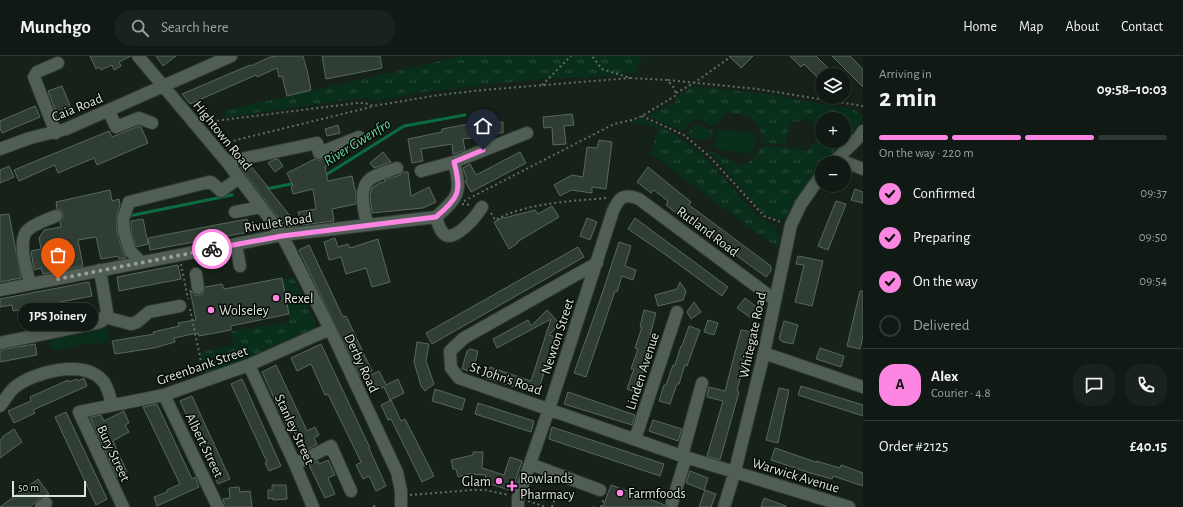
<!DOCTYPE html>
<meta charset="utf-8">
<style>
:root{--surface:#101913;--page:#19221c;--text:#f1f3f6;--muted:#9ca0a0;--line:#303833;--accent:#fd86e2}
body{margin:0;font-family:"Alegreya Sans",sans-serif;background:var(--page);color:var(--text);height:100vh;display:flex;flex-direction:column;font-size:15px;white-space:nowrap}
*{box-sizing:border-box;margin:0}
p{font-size:13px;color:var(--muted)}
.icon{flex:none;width:22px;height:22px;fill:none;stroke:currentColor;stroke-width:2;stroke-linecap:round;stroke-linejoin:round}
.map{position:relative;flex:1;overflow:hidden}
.drawer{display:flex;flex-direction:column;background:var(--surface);width:320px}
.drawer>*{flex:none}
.buttons{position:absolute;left:815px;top:12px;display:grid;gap:8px}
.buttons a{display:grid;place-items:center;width:36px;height:36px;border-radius:50%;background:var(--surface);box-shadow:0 2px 10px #0003,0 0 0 1px var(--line);font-size:20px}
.scale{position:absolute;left:12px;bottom:10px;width:74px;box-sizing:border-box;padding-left:4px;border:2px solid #dde5df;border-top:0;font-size:11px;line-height:14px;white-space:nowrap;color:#dde5df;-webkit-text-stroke:3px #050906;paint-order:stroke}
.pin{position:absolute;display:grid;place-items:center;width:34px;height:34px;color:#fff;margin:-41px -17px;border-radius:50% 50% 50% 0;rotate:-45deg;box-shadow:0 0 4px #0007}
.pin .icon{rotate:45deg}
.courier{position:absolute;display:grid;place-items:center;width:40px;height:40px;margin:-20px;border:3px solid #fd86e2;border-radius:50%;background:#fff;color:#222;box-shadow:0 1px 5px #0007}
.bubble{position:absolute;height:28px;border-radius:14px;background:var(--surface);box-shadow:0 2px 10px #0003,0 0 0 1px var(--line);font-size:13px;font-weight:600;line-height:28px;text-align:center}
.head em{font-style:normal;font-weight:600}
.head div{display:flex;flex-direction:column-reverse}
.head{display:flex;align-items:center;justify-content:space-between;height:68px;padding:0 16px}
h1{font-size:26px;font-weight:600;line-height:30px}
.bar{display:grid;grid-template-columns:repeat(4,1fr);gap:6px 4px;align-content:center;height:48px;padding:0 16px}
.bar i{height:5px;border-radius:3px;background:var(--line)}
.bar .on{background:var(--accent)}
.bar p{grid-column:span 4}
.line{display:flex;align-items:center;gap:10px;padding:0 16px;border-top:1px solid var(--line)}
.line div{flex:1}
.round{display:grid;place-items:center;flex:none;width:42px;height:42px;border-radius:16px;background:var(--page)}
ol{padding:0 16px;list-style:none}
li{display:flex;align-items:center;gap:12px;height:44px}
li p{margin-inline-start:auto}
li .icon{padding:4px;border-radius:50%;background:var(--accent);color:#111;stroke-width:4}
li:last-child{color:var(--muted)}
li i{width:22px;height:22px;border:2px solid var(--line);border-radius:50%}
header{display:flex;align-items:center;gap:24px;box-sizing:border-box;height:56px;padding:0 20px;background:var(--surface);border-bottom:1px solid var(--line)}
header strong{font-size:19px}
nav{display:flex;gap:22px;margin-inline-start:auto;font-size:14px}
.search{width:280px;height:36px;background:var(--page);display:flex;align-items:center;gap:10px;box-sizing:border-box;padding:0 14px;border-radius:16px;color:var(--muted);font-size:15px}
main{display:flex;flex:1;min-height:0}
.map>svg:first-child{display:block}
</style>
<header>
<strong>Munchgo</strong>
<div class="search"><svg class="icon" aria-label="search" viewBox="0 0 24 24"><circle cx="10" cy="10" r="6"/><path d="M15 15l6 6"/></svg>Search here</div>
<nav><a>Home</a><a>Map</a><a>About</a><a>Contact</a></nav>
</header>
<main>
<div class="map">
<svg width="863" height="451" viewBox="0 0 863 451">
<defs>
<pattern id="grass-tufts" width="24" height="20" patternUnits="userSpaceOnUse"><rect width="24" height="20" fill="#092f1b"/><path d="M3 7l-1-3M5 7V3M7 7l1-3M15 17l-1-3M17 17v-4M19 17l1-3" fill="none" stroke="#2c4d3c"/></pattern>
</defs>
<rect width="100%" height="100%" fill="#152119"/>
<path fill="url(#grass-tufts)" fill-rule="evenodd" d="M462 0H642L636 16 607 20 539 23 424 36 376 45 367 41 226 61 224 55Z
M692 31H699L760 37 852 53C857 55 861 57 863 62L850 81 828 107H822V113L795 148 786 163 780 164 765 159 710 97 711 95 741 109C753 105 756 102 761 90L786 91 808 95 822 75 809 63 789 67 786 88 761 87C761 83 761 77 760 73 755 60 739 56 727 57L718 67 713 70 709 69 702 63C692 64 689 68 682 75L647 60 675 46 677 41ZM822 63H844V85H822Z
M642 62 672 77 698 95 712 108 755 158 775 171 781 183 777 191 650 97 659 72 632 66Z
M695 69C702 69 705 74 712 73L713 78 711 81C702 84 695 85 687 78Z
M294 222 319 276 206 323 201 296 234 289 231 275 290 266 282 223Z"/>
<path fill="#092f1b" d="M717 73 756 78 753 98 714 93Z
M107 271 109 286 101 288 97 286 57 294 50 292 49 282Z"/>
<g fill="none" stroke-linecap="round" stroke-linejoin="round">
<path stroke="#0b6c40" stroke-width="3" d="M324 120 404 70 465 59
M266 133 296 127
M129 160 232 139"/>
</g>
<path fill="#303d35" stroke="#59675d" d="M90 0H131L119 6 121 10 114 14 112 9 101 14 99 11 96 13Z
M156 0H176L163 10Z
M277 0H303L308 18 311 34 287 40 282 20 279 21 277 12 257 21 256 19 190 48 182 38 250 9 251 10 270 1Z
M322 0H380L382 12 326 23Z
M729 0H753L741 12Z
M790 0H816L828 12 818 22 804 8 801 11Z
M832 0H850L863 13V31Z
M62 30 71 52 57 58 48 35Z
M35 50 40 61 2 77 0 72V65Z
M572 58 574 69 564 70 566 88 553 89 552 71 544 72 543 61Z
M503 66V77L471 78 472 82 463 83 465 94 453 98 452 88 421 93 423 105 412 107 408 83 442 76V73L474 67Z
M338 69 340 77 327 80 325 73Z
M139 70 141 71 148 87 97 109 94 102 58 117 55 109 19 125 14 114 109 75 112 81Z
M599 84 612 86 606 133 592 131V137L571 134 560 140 554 129 572 119 583 121 587 91 597 92Z
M383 96 391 106 374 112 370 107Z
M520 96 526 107 471 136 465 125 467 124 463 112 470 108 476 119Z
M278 103 283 110 275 116 268 107 273 104Z
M315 103 318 104 325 103 328 110 325 111 328 125 352 120 355 134H356V148L332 153 334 165 302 169 298 156 316 153 313 133 293 138 291 131 293 130 287 117Z
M250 109 268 131H267L298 170 285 171 240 111Z
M9 110 14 121 0 127V114Z
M648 111 691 146 689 149 771 210V215L766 221 681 159 680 160 666 149 668 145 654 134 651 137 637 126Z
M403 116H408L411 140 429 131 436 146 423 152 372 157 370 139 372 132 379 127 385 126 384 124 400 119Z
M855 133 863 136V147L851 144Z
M110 134 112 145 119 143 120 148 116 163 117 176 123 197 126 202 119 203 118 200 101 203 96 181 78 184 83 210 43 218 41 212 34 214 31 195 41 193 39 182 44 174 61 171 60 166 63 162V158L61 154 57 153 56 146Z
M836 145 846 148 828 194 818 190Z
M552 150 559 161 517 186 518 187 509 193 494 166 504 161V162L535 154 538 158Z
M9 158 21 222 0 226V159Z
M587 162 597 166 590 184 580 180Z
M635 162 728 231 722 240 666 199 628 173Z
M143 163 148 188 136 191 131 174V165Z
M247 163 249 176 150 194 148 182Z
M335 182 338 191 348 188 350 192 378 183 390 226 372 231 366 212 346 218 341 201 329 204 324 186Z
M619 186 631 190 625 210 636 214 633 224 622 220 617 236 615 235 586 321 574 317 602 238Z
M309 189 343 261 346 260 372 315 360 320 299 194Z
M578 191 584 201 432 288 426 277Z
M798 200 823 205 812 250 795 246 804 209 796 208Z
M178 209 181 223 119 235 117 221Z
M282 222 289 258 231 270V274L199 280 198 277 174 282 175 286 154 292 115 298 112 285 154 278 153 276 179 270 178 267 196 264 190 234 195 239H199L203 238 205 231 222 228 224 233Z
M89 226 92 240 13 255 12 249 0 251V243Z
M680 226 686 235 683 244 658 250 655 239 677 233Z
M860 235H863V280L860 293 847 290Z
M745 242 758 252 751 262 737 252Z
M694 246 701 256 691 263 687 256Z
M547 254 560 268 549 279 556 281 537 338 486 322 490 311 531 325 551 263 497 292 493 283 528 264 531 270Z
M644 254 656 257 650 279 652 280 645 299 648 300 641 320H644L639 337 627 333 634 313H631L638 293 635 292 642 271H640Z
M708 264 718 267 714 279 704 276Z
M784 265 798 269 793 288 783 286 779 283Z
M689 270 700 274 687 310 685 309 679 328H677L670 348 659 345 664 329H666L673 309H675L681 290H682Z
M741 274 752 276 737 335 739 336 720 404 707 400 723 345 707 341 709 331 725 335Z
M417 286 429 288 426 305 434 328 425 335 421 330 414 306Z
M35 288 37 299 0 306V294Z
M321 288 370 392H369L386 430 376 435 369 420 363 423 356 409 361 406 328 338 325 339 311 308 297 315 291 302Z
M820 292 844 300 841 311 816 303Z
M470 293 478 295 473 316 462 313 467 295Z
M276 309 307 375 315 371 319 379 314 382 317 388 303 396 294 375 290 377 262 316Z
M379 315 386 329 398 323 404 337 390 344 384 331 374 335 367 321Z
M84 322 87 330 33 354 35 357 14 367 8 355 31 345 30 341 68 324 69 326 77 323 78 325Z
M242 323 281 410 269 415 265 407 267 406 231 328Z
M801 330 863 349V360L798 339Z
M779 332 789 334 778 387 766 384Z
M435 333 465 343 462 354 432 345Z
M568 336 635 359 632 369 564 348Z
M192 340 230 423 218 428 180 345Z
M391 344 401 365 405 363 434 420 422 426 391 363 388 364 381 349Z
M478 347 534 365 531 376 475 358Z
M157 348 192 423 195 421 199 431 157 450 154 441 167 436V434L180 428 143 351Z
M124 355 129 367 125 369 129 376 113 385 127 416 117 421 90 361 101 359 104 365Z
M66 356 107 443 96 449 55 361Z
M653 364 682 373 678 385 649 375Z
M552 371 664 408 660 420 549 383Z
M14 373 22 386 0 402V384L3 382 2 381Z
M775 392 816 406V405L840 412 841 409 863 417V430L833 420 832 423 807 416 771 404Z
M473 396H483L482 412 504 419 510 401 522 405 512 435 484 426 486 419 470 418 458 421 456 413H453L451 404 473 399Z
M328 404 335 419 328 422 335 438 325 442 309 409 318 405 319 408Z
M690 415 708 422 704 434 686 427Z
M38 423 49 438 41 441 30 451H0Z
M272 429H286L287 443 273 444V442L268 443V434H272Z
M611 429 665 449 666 451H603Z
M239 431 240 436 250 435 252 451H225L223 443 230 442 229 432Z
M705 434 716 438 711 451H699Z
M764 442 786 450V451H761Z"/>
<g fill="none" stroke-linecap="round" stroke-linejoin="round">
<g stroke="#323a35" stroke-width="14">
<path id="minor" d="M138 0 227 106 282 179 330 273 397 416 401 435V451
M109 55 116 71 139 62 152 67
M56 77 34 21 37 16 58 7
M0 93 30 82 66 73 231 0
M837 103 863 113
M227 106 317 87 319 97 359 81
M833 107 859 81 863 75
M421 115 454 106
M235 156 261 151
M436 161C438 166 439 174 444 178 455 187 477 159 482 151
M367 169C365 155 357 134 370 123 377 118 389 115 397 112
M236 188 240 210
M141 206 130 195 124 175 123 163 129 146 209 126H211L221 135 239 122
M597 207 464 282 450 295 451 312 459 322 682 400 849 451
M196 218 198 232
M30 228C27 214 18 189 26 176 31 169 48 163 56 160
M0 234 282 179 436 161C459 141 462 136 454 106L527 77
M105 261 131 268 137 266 149 256 180 250
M0 287 97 267 102 265 107 256 100 214
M764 297 863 331
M249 309 295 408 313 451
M164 339 218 451
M0 350C5 344 9 336 15 331 34 316 83 303 102 324 108 330 110 341 112 349
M635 383 677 256
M682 400 702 327
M295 408 331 390 351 435
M530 408 600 434
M672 447 686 401
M41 451 46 447
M123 451 79 356 164 339 249 309 330 273
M518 451V442L549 353 613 155C619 141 624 137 639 143L775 244
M724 451 735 415 764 297 791 169 801 148 815 128 822 119"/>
</g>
<path stroke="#626d66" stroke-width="2" stroke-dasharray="2 3" stroke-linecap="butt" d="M668 24 757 33 863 50
M542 29 571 0
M676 37 694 27 729 2 730 0
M642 60 684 79 709 100 764 160 781 166
M207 66 357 47H365L373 50 439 39 483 34 630 22
M224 87 371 51
M464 145 614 68 632 64 642 60 675 40C677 33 671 28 667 24L630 22 602 13 592 0
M462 148 471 149
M491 157 495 164C526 147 572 145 607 142
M181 208 188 243
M190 253 203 315
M410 439 472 434H485L509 439
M528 445 546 451
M374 451 375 446
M552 451 557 437
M593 451H594
M601 451 604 443"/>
<use href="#minor" stroke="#515e55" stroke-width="12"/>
</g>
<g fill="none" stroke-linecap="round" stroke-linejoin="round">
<path stroke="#97a09a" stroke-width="4" stroke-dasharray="0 7.2" d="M58 223 212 193"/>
<path stroke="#fd86e2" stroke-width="5" d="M212 193 282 180 436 161C459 141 462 136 454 106L483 94"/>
</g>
<g fill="#fd86e2" stroke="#050906" stroke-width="1.5">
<circle cx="276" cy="242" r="4"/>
<circle cx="211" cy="254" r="4"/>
<circle cx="499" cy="425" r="4"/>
<path d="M510 424h4v4h4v4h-4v4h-4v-4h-4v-4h4z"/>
<circle cx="620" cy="437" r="4"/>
</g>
<g text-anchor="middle" stroke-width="3" stroke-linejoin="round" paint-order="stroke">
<g font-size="14" fill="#dde5df" stroke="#050906">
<text transform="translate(77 51) rotate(-22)" y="5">Caia Road</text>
<text transform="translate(223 79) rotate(51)" y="5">Hightown Road</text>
<text transform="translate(278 166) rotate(-9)" y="5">Rivulet Road</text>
<text transform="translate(708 175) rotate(37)" y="5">Rutland Road</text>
<text transform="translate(752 279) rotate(-78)" y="5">Whitegate Road</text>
<text transform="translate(557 280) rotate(-72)" y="5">Newton Street</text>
<text transform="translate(362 307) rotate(65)" y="5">Derby Road</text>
<text transform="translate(202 309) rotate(-19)" y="5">Greenbank Street</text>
<text transform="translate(642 315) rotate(-72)" y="5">Linden Avenue</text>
<text transform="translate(506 322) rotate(19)" y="5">St John's Road</text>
<text transform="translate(295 373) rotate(65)" y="5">Stanley Street</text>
<text transform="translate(205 389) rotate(64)" y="5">Albert Street</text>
<text transform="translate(114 397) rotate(65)" y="5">Bury Street</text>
<text transform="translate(796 419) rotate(17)" y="5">Warwick Avenue</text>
</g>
<g font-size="14" fill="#dde5df" stroke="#050906" text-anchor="start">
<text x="284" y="247">Rexel</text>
<text x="219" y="259">Wolseley</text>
<text x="520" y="427">Rowlands<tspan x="520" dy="16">Pharmacy</tspan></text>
<text x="491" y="430" text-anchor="end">Glam</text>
<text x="628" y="442">Farmfoods</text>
</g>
<g font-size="15" font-style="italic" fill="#6ada9a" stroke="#050906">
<text transform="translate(357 86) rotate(-32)" y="5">River Gwenfro</text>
</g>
</g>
</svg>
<div class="buttons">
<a><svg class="icon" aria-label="layers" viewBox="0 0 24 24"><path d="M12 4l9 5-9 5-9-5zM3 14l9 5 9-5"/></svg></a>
<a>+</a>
<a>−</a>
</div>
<div class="scale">50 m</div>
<div class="pin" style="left:58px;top:223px;background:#ea580c"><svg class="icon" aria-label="bag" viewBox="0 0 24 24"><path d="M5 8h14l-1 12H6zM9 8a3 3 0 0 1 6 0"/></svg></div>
<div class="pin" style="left:483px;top:94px;background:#1f2937"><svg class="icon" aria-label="home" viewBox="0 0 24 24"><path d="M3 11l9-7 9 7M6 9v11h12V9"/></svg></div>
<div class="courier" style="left:212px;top:193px"><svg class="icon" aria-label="bike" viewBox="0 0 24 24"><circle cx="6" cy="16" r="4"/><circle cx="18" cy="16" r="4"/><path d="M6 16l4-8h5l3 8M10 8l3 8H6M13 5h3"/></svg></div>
<div class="bubble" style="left:18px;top:247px;width:80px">JPS Joinery</div>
</div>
<section class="drawer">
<div class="head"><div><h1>2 min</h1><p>Arriving in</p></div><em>09:58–10:03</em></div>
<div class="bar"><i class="on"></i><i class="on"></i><i class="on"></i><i></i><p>On the way · 220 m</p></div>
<ol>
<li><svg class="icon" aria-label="check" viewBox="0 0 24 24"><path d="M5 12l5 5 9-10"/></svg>Confirmed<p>09:37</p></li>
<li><svg class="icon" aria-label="check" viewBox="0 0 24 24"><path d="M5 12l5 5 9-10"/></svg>Preparing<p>09:50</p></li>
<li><svg class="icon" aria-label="check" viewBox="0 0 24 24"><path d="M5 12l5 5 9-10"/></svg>On the way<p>09:54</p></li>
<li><i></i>Delivered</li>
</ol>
<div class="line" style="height:72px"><b class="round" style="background:var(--accent);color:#111">A</b><div><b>Alex</b><p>Courier · 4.8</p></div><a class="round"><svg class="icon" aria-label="chat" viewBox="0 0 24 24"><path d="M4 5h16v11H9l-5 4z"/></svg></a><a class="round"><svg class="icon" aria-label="phone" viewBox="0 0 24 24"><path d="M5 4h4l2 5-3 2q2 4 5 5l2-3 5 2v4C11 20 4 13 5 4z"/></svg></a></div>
<div class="line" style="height:52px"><div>Order #2125</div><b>£40.15</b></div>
</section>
</main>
